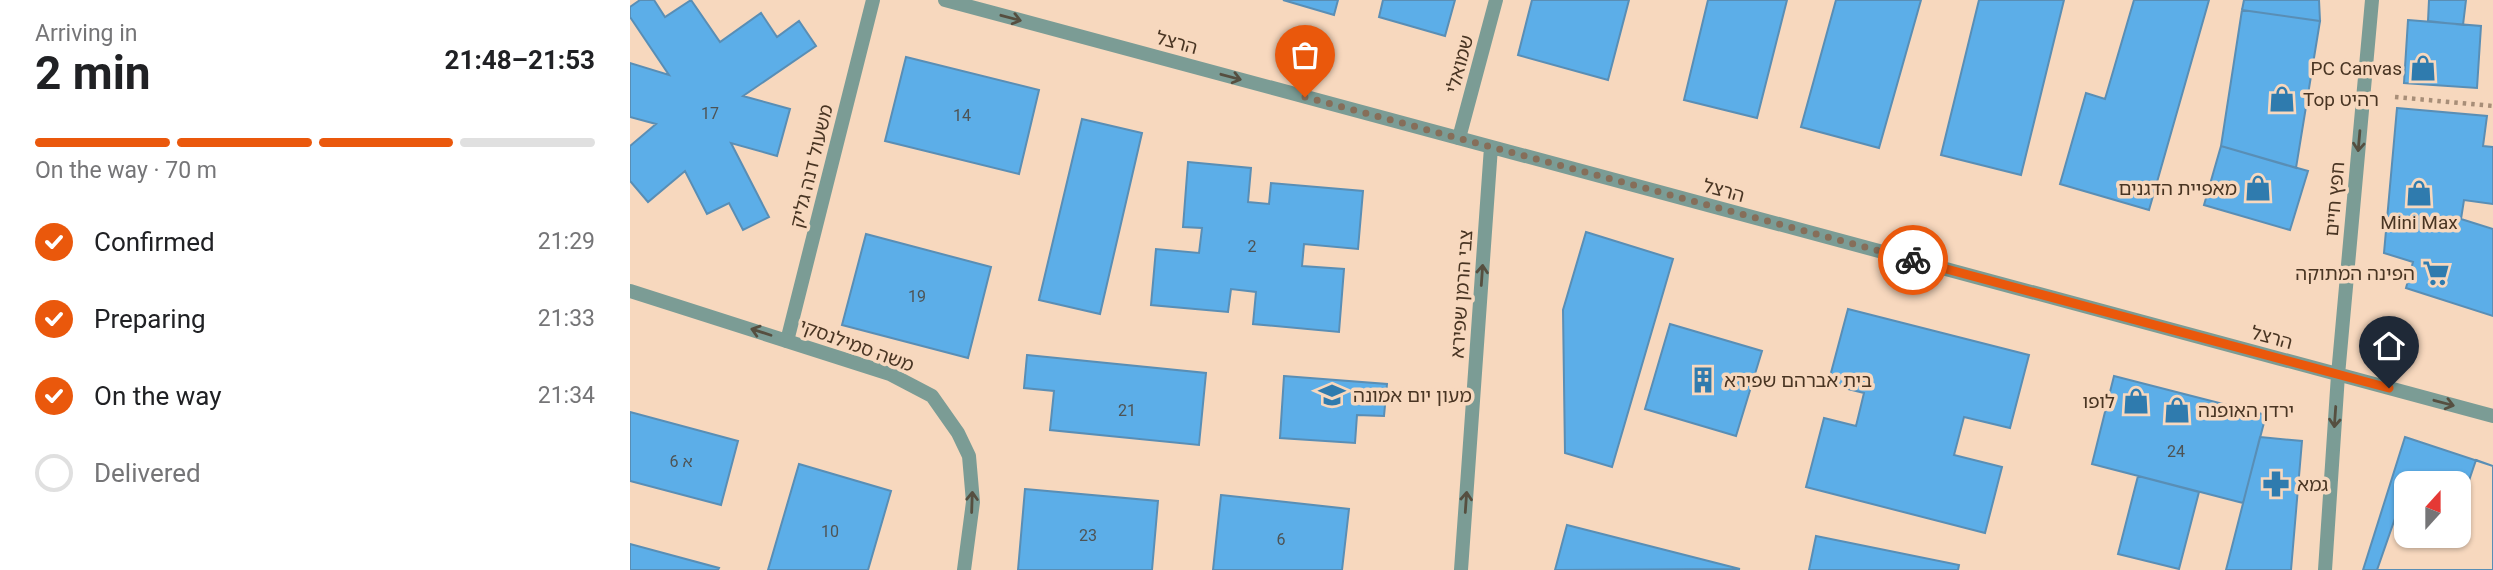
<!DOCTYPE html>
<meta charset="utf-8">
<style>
:root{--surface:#fff;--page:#f6f6f6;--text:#202124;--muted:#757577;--line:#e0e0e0;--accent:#ea580c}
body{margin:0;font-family:Roboto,"Noto Sans Hebrew",sans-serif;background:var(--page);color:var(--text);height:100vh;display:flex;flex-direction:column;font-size:26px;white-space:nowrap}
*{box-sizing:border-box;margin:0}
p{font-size:23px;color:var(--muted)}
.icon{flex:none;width:38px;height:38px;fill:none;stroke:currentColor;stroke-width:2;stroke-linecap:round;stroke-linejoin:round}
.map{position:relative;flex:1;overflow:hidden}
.details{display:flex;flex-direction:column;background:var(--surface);width:630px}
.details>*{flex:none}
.needle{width:46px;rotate:21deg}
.tools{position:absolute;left:1764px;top:471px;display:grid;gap:14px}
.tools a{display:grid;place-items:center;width:77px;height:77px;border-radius:14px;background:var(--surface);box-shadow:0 2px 5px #0004;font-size:35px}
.pin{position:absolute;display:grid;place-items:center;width:60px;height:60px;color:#fff;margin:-72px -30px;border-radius:50% 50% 50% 0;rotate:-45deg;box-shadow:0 0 7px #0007}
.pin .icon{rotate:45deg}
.courier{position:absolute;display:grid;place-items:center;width:70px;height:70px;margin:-35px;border:5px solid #ea580c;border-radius:50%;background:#fff;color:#222;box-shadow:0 2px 9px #0007}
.head em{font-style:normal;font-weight:700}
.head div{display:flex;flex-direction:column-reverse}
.head{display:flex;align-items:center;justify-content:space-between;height:119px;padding:0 35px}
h1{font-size:46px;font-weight:700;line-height:52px}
.bar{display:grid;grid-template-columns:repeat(4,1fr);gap:10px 7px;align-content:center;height:84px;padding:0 35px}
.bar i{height:9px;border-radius:5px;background:var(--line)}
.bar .selected{background:var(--accent)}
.bar p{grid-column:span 4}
ol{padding:0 35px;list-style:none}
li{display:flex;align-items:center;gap:21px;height:77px}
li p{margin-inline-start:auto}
li .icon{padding:7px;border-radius:50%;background:var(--accent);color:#fff;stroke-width:4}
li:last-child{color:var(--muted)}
li i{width:38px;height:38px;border:4px solid var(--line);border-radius:50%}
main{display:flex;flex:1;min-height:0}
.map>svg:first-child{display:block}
</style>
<main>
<section class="details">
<div class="head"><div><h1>2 min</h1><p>Arriving in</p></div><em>21:48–21:53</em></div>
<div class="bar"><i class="selected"></i><i class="selected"></i><i class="selected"></i><i></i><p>On the way · 70 m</p></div>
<ol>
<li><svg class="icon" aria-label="check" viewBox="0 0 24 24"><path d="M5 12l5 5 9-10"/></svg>Confirmed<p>21:29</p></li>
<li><svg class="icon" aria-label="check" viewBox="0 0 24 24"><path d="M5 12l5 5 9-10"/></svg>Preparing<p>21:33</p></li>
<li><svg class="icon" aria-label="check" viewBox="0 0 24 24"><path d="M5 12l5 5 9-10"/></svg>On the way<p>21:34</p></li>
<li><i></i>Delivered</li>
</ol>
</section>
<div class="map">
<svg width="1863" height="570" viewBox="0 0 1863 570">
<rect width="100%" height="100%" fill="#f7d8be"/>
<path fill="#5caee8" stroke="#598eb5" stroke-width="2" fill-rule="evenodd" d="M10 0H24L35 17 61 0 90 42 131 13 147 37 169 21 186 46 113 96 160 109 147 156 101 143 139 217 113 230 99 203 77 214 55 171 18 202 0 181V146L26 124 0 117V63L39 75 0 17V7Z
M653 0H708L704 15Z
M753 0H825L815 36 749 17Z
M902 0H999L978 80 888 55Z
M1078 0H1157L1127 118 1054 100Z
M1206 0H1291L1249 148 1171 127Z
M1349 0H1434L1391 175 1311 155Z
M1504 0H1579L1519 210 1430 184 1456 93 1475 99Z
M1614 0H1689L1690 21 1612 10Z
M1799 0H1836L1833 25 1798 21Z
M1612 10 1690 21 1666 168 1591 146Z
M1778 20 1851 26 1847 88 1774 83Z
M276 57 409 90 389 174 255 141Z
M1767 108 1857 116 1853 146 1863 147V204L1834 200 1831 219 1863 229V316L1776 288 1783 262 1754 253Z
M452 119 512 133 470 314 409 300Z
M1591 146 1678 171 1660 230 1574 205Z
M558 162 621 168 618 202 639 204 641 183 733 191 728 249 674 244 672 266 714 269 709 332 623 324 626 292 601 289 598 312 521 305 526 249 569 253 572 228 553 227Z
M956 232 1043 259 982 467 935 453 933 310Z
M236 234 361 267 338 358 212 325Z
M1218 309 1399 355 1380 428 1334 417 1324 455 1372 467 1355 533 1176 487 1194 418 1226 426 1234 393 1198 384Z
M1040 324 1132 351 1106 436 1015 409Z
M397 355 576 373 569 445 420 430 424 391 394 388Z
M654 376 757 384 754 416 727 415 725 443 650 438Z
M1484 376 1636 415 1613 503 1462 464Z
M0 412 108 441 91 505 0 481Z
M1630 437 1672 441 1661 570H1596Z
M1775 437 1863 466V570H1733ZM1776 483H1829V536H1776Z
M1846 460 1863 466V570H1747L1770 504 1776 506V536H1829V510Z
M169 464 261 491 238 570H138Z
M1508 476 1569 492 1549 569 1488 554Z
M395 489 528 501 522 570H388Z
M591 495 719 509 712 570H583Z
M937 525 1110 569 925 570Z
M1186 536 1329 565 1328 570H1179Z
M0 544 89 568 88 570H0Z"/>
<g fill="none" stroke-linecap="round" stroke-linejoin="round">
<path stroke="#a88e78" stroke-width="4.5" stroke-dasharray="3.5 5" stroke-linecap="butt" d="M1765 97 1863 106"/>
<path stroke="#7b9c95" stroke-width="14" d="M829 138 866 0
M157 341 243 0"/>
<path stroke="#7b9c95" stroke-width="14" d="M315 0 1863 416
M0 291 260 374 302 396 328 433 339 456 343 502 334 570
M831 570 861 147
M1695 570 1708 375 1742 0"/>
</g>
<defs><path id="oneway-shaft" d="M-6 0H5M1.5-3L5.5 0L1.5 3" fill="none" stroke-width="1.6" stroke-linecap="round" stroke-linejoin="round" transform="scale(1.75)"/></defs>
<g stroke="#564f40">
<use href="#oneway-shaft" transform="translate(381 18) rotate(15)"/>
<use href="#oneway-shaft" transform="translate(601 77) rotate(15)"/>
<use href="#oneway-shaft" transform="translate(1729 141) rotate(95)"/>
<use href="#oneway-shaft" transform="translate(852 275) rotate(-86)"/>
<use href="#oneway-shaft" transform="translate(131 332) rotate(-162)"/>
<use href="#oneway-shaft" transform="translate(1814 403) rotate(15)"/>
<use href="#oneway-shaft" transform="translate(1705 417) rotate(94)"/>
<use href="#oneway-shaft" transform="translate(342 502) rotate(-88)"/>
<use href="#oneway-shaft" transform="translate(836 502) rotate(-86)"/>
</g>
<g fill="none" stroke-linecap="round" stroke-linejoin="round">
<path stroke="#866e59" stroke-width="7" stroke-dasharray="0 12.6" d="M675 97 1283 260"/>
<path stroke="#ea580c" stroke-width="9" d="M1283 260 1759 388"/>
</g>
<defs>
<g id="shop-bare" transform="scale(2.1)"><path d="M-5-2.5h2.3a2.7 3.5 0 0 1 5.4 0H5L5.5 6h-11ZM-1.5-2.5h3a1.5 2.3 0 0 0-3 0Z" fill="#2f7bae" stroke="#f7d8be" stroke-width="2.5" paint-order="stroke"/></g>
<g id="supermarket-bare" transform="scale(2.1)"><path d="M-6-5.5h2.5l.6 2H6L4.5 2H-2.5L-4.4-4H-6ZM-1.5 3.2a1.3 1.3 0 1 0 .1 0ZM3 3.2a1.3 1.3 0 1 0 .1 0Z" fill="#2f7bae" stroke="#f7d8be" stroke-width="2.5" paint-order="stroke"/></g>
<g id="building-bare" transform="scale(2.1)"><path d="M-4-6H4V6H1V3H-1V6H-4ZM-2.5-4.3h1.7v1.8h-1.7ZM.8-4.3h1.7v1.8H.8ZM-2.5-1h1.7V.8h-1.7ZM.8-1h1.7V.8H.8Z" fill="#2f7bae" stroke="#f7d8be" stroke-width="2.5" paint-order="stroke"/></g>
<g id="school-bare" transform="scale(2.1)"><path d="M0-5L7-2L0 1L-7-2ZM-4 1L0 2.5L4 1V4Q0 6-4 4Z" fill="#2f7bae" stroke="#f7d8be" stroke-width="2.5" paint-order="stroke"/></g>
<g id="pharmacy-bare" transform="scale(2.1)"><path d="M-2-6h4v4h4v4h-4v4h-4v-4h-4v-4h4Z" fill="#2f7bae" stroke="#f7d8be" stroke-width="2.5" paint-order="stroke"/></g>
</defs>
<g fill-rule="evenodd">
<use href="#shop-bare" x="1793" y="68"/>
<use href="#shop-bare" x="1652" y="99"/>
<use href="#shop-bare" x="1628" y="188"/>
<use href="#shop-bare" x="1789" y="193"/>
<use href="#supermarket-bare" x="1806" y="273"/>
<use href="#building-bare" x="1073" y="380"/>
<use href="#school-bare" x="702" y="395"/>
<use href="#shop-bare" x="1506" y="401"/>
<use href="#shop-bare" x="1547" y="410"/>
<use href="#pharmacy-bare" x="1646" y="484"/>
</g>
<g text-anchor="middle" stroke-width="7" stroke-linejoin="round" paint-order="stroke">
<g font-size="16" fill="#4e5354">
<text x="80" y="119">17</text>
<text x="332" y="121">14</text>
<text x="622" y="252">2</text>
<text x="287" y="302">19</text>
<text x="497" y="416">21</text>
<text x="1546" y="457">24</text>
<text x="51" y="467">6 א</text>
<text x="200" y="537">10</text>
<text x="458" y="541">23</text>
<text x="651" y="545">6</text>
</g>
<g font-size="19" fill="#493523" stroke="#f7d8be">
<text transform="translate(547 42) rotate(15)" y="7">הרצל</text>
<text transform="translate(829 64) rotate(-75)" y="7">שמואלי</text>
<text transform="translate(181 166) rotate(-76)" y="7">משעול דנה גליק</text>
<text transform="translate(1094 190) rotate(15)" y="7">הרצל</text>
<text transform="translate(1704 199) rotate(-85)" y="7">חפץ חיים</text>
<text transform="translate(831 294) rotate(-86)" y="7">צבי הרמן שפירא</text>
<text transform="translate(1642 337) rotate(15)" y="7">הרצל</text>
<text transform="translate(227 345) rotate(20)" y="7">משה סמילנסקי</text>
</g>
<g font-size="19" fill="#493523" stroke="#f7d8be" text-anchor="start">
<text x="1772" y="75" text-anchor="end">PC Canvas</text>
<text x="1673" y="106">Top רהיט</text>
<text x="1607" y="195" text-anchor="end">מאפיית הדגנים</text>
<text x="1789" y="229" text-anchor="middle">Mini Max</text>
<text x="1785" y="280" text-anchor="end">הפינה המתוקה</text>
<text x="1094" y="387">בית אברהם שפירא</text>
<text x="723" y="402">מעון יום אמונה</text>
<text x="1485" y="408" text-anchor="end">לופו</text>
<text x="1568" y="417">ירדן האופנה</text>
<text x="1667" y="491">גמא</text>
</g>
</g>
</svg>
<div class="tools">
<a><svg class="needle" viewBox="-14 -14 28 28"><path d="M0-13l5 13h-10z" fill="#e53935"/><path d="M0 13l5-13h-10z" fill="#757577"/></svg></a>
</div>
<div class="pin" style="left:675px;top:97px;background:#ea580c"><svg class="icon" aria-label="bag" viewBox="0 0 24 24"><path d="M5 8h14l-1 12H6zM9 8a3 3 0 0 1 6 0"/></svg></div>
<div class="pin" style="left:1759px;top:388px;background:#1f2937"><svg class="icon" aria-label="home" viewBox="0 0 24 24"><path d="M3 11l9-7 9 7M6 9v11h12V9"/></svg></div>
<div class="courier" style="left:1283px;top:260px"><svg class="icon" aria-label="bike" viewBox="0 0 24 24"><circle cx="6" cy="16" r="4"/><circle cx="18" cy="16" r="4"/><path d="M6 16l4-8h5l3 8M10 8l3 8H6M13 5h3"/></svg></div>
</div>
</main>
